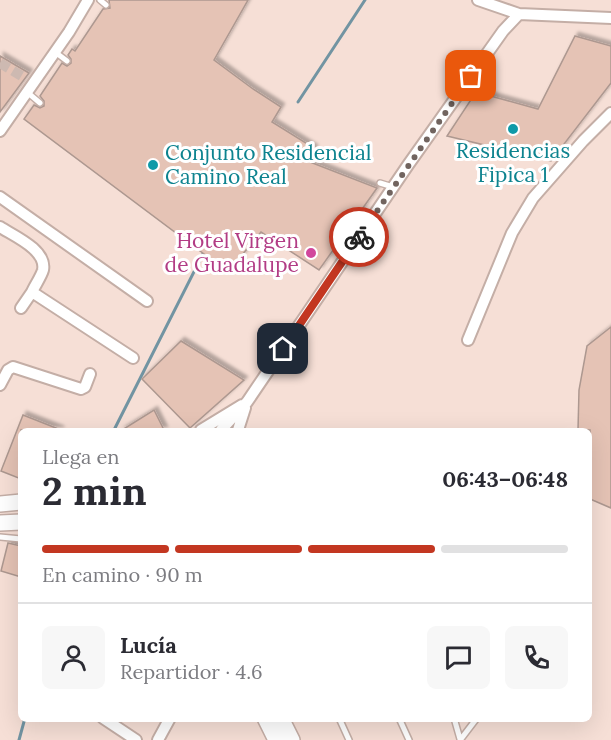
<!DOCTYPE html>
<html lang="es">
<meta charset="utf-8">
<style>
:root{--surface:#fff;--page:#f7f7f7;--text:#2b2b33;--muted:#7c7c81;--line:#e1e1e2;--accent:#c33721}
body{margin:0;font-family:Lora,serif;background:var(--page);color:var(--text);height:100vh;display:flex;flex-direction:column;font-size:22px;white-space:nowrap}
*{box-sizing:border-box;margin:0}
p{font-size:20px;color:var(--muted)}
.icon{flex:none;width:33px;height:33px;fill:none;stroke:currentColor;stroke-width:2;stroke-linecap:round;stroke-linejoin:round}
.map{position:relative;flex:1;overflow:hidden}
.drawer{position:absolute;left:18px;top:428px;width:574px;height:294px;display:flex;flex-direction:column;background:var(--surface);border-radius:9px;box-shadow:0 6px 24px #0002}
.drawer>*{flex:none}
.pin{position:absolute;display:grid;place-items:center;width:51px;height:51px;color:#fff;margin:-26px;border-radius:12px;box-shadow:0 3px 9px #0006}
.courier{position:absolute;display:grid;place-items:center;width:60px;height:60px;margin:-30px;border:4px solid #c33721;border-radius:50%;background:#fff;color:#222;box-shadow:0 2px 8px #0007}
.overview em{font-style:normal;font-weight:700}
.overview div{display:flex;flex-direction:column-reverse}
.overview{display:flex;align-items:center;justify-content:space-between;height:102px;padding:0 24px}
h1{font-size:39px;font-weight:700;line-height:45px}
.bar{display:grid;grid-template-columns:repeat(4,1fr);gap:9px 6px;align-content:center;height:72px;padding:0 24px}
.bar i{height:8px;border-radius:4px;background:var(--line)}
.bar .active{background:var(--accent)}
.bar p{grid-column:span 4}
.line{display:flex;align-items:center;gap:15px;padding:0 24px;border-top:2px solid var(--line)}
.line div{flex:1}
.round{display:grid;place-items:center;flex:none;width:63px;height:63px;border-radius:9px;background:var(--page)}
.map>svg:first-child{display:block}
</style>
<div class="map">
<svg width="611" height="740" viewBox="0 0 611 740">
<defs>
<filter id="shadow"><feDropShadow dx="3.5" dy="-3.5" stdDeviation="1.5" flood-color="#0004"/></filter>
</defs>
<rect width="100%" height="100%" fill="#f6dfd6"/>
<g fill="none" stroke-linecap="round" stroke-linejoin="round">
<path stroke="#7294a2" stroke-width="3" d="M298 102 365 0
M114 430 205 250
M19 740 25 718"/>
</g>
<path fill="#e5c3b5" stroke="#ad9890" stroke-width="1.5" filter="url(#shadow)" d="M109 0H248L214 60 253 89 281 107 272 122 314 148 310 162 377 188 319 270 261 232 228 272 24 119 34 105 40 108 44 106V101L40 96 62 63 67 66 71 63V59L68 55 72 49 75 51 103 9 110 8Z
M575 36 611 46V83L551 161 447 136 476 92 538 109Z
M0 56 29 73 0 112Z
M611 327V508L590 499V430H578L579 390 587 346Z
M181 341 244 380 190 428 142 379Z
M154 410 164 430H122Z
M23 415 61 430H21V479L1 471Z
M8 543 21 546V577L1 571Z"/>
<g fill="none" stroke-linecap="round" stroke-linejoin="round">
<path stroke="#cdb9b1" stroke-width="10" stroke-dasharray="10 5" stroke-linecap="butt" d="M0 63 25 78"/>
<g stroke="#c4aea6" stroke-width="8">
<path id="lane" d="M100 0 106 5
M55 52 67 61
M27 92 40 103
M380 183 393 187
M0 537 21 539
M339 718 349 740
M399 718 409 740
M454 718 460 739
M461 739 477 718"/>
</g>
<g stroke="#c4aea6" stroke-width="14">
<path id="street" d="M478 0 519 14 611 18
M0 131 69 32 88 0
M0 197 147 301
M0 227C14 236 47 250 43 270 41 277 35 285 32 292L133 358
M21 308 32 292
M468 340 512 233 533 198 583 141 611 113
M0 385 8 370 13 367 81 389 85 387 90 374
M201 430 242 405
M221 430 247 402 408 165 503 31 519 14
M238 430 245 408
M103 718 136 740
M158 740 170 718"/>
</g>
<g stroke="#c4aea6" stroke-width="18">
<path id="secondary" d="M0 504 21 502
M0 523 21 522
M265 718 276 740
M281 718 292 740"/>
</g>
<use href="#lane" stroke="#fff" stroke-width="5"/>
<use href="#street" stroke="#fff" stroke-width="10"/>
<use href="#secondary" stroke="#fff" stroke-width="15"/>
</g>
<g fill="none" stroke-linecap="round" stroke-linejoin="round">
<path stroke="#71645f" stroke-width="6" stroke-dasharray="0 10.8" d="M359 237 471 76"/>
<path stroke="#c33721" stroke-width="8" d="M283 349 359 237"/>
</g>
<g fill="#0f9aa8" stroke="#fff" stroke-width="2">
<circle cx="513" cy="129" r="6"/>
<circle cx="153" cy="165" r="6"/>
</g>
<circle fill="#d1479c" stroke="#fff" stroke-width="2" cx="311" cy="253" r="6"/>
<g text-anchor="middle" stroke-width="6" stroke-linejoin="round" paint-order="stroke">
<g font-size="21" fill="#0d838f" stroke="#fff">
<text x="513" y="158">Residencias<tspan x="513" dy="24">Fipica 1</tspan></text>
<text x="165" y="160" text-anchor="start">Conjunto Residencial<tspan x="165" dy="24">Camino Real</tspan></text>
</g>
<g font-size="21" fill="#b23c85" stroke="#fff" text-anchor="end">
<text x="299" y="248">Hotel Virgen<tspan x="299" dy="24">de Guadalupe</tspan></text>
</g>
</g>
</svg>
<div class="pin" style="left:471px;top:76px;background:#ea580c"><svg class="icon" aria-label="bag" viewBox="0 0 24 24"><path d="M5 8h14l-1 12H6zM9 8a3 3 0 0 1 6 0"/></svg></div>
<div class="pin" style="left:283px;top:349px;background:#1f2937"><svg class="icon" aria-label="home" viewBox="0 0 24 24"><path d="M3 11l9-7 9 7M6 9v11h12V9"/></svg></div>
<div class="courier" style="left:359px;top:237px"><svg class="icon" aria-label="bike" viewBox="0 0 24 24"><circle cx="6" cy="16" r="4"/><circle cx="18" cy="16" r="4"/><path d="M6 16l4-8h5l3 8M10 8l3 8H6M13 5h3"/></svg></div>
<section class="drawer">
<div class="overview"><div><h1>2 min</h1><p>Llega en</p></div><em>06:43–06:48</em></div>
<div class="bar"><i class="active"></i><i class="active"></i><i class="active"></i><i></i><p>En camino · 90 m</p></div>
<div class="line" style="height:108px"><a class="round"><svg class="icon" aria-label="person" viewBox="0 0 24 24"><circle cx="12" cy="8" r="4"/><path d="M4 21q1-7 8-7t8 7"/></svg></a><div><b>Lucía</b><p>Repartidor · 4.6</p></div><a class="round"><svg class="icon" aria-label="chat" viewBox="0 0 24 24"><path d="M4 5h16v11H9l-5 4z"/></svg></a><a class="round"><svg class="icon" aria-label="phone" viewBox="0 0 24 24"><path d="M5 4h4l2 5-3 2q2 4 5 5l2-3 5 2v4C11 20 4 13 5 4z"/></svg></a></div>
</section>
</div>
